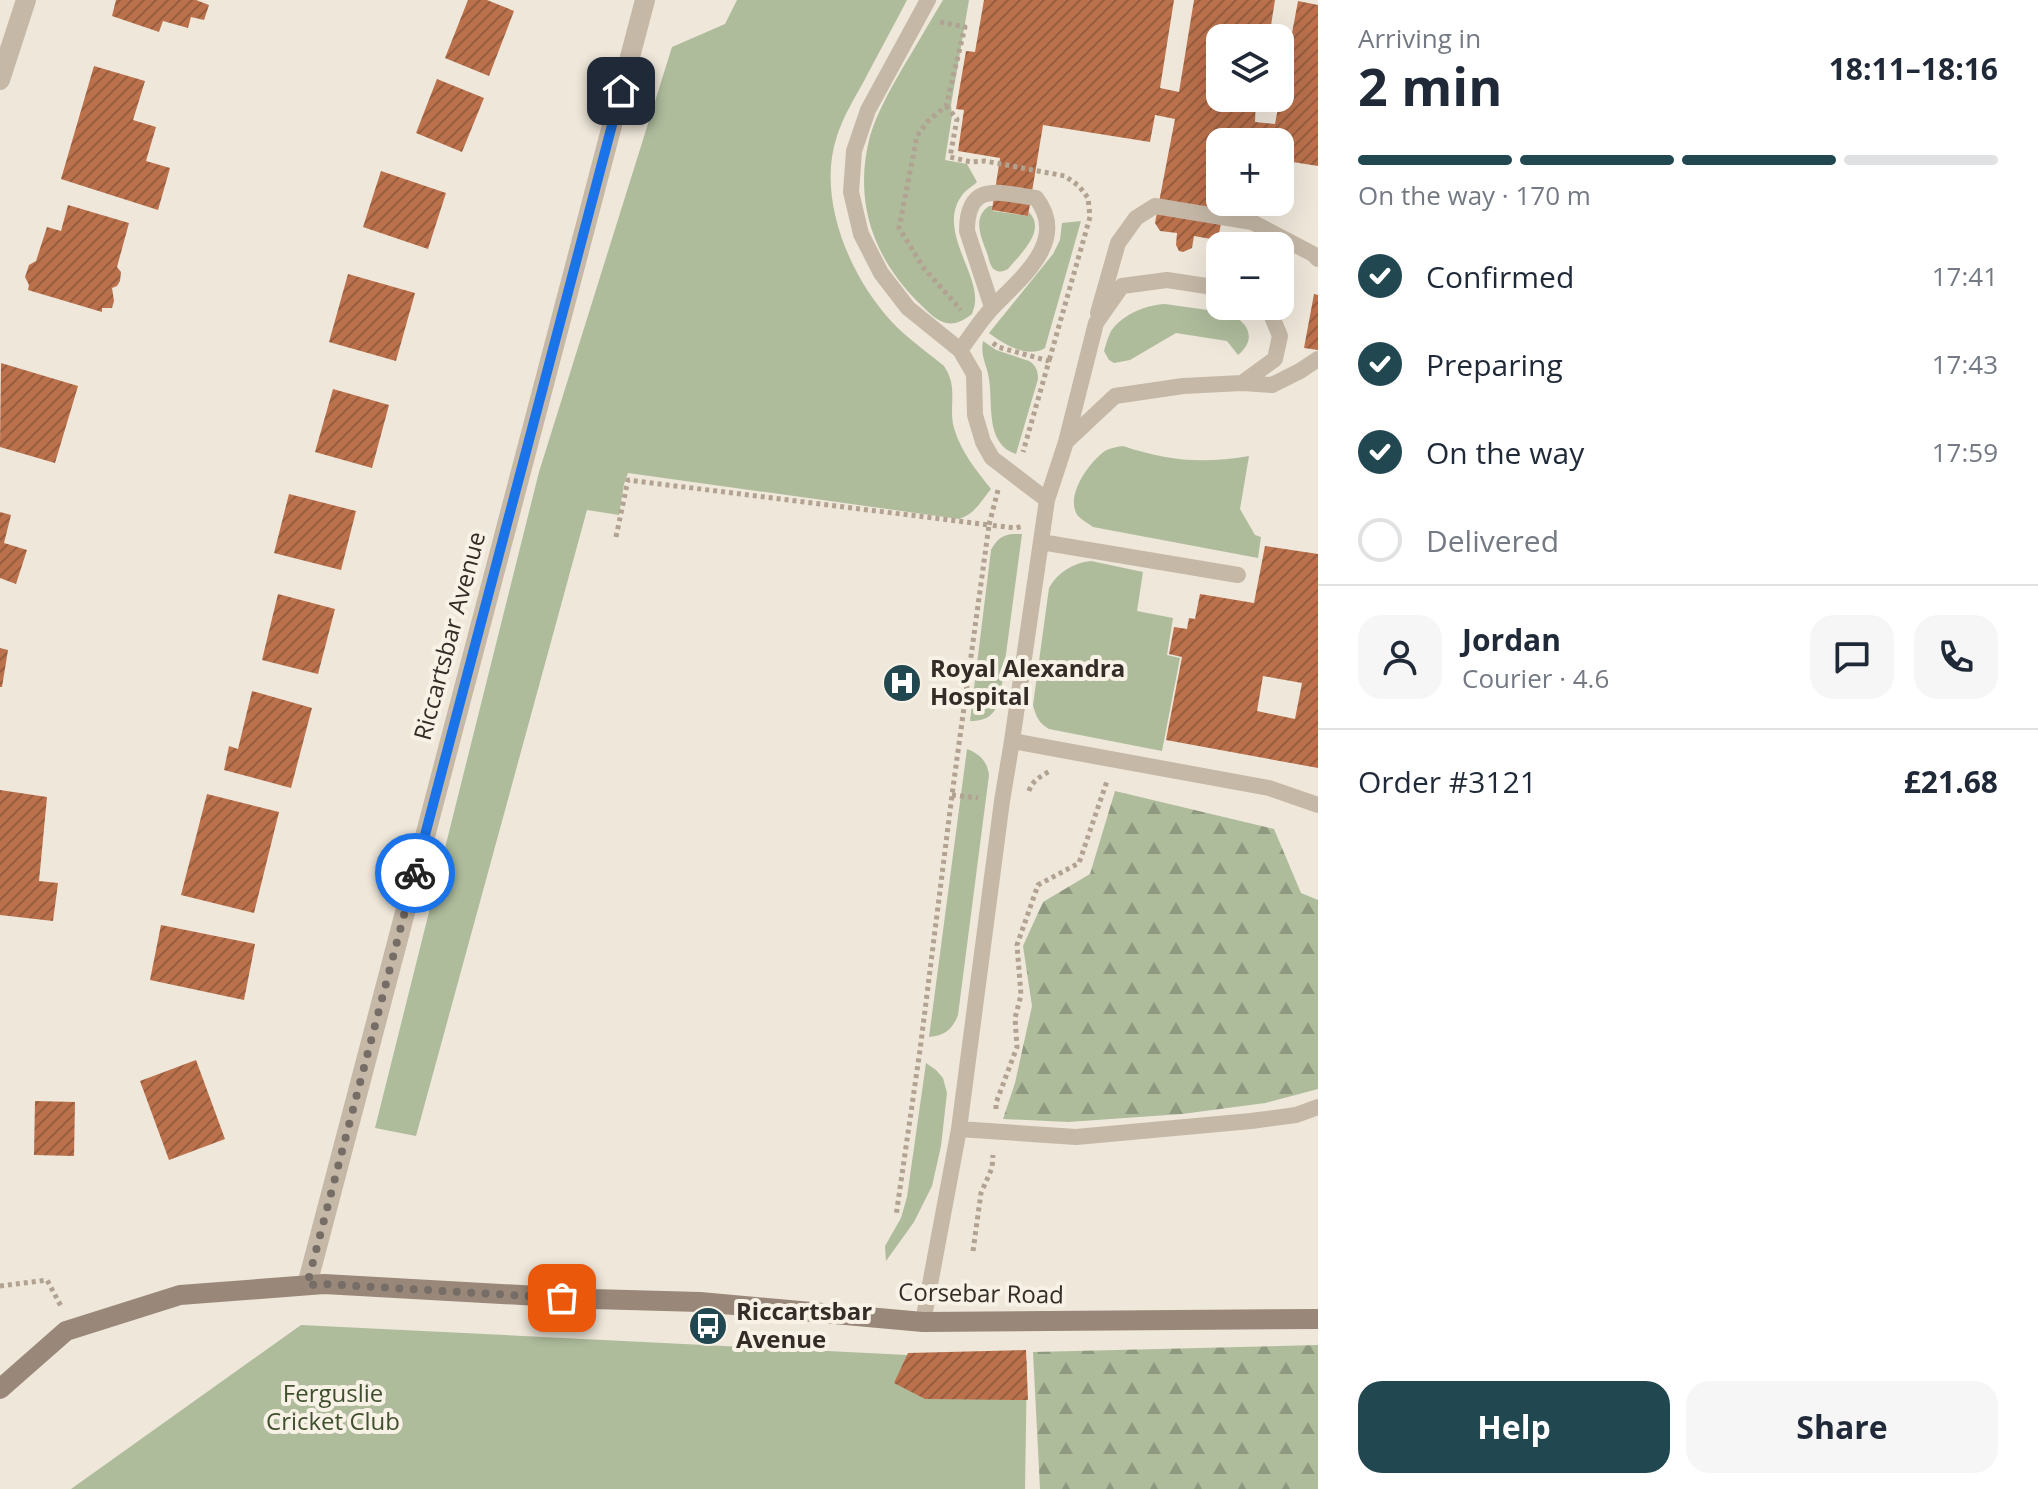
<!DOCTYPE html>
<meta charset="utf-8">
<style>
:root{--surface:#fff;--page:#f6f6f7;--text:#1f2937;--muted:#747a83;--line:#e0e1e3;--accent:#214850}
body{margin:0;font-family:"Open Sans",sans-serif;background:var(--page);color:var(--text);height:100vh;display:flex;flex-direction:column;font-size:30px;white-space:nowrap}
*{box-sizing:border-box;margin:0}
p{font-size:26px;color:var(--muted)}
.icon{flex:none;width:44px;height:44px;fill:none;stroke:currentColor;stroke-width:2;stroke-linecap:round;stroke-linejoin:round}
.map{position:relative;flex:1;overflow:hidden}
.drawer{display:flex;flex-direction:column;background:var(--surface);width:720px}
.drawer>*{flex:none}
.controls{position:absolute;left:1206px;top:24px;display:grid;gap:16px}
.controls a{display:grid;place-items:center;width:88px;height:88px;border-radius:16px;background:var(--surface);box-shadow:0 8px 32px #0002;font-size:40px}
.pin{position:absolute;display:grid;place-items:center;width:68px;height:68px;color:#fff;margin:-34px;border-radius:16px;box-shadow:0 4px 12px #0006}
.courier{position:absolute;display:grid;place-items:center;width:80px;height:80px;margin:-40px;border:6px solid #1a73e8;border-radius:50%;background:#fff;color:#222;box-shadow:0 2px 10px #0007}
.headline em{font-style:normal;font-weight:700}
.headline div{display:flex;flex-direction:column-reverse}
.headline{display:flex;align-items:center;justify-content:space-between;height:136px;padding:0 40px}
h1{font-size:52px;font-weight:700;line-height:60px}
.bar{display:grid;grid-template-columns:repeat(4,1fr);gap:12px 8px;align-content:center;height:96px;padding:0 40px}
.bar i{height:10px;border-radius:6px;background:var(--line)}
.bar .active{background:var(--accent)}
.bar p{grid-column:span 4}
.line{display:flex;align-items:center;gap:20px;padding:0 40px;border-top:2px solid var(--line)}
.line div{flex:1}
.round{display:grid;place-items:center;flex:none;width:84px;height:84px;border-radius:24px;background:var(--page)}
ol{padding:0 40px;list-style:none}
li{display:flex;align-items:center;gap:24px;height:88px}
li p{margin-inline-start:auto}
li .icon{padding:8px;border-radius:50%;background:var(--accent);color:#fff;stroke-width:4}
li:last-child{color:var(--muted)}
li i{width:44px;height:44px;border:4px solid var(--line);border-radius:50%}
.action{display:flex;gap:16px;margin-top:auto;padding:16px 40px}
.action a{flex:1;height:92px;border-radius:24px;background:var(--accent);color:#fff;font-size:32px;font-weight:700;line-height:92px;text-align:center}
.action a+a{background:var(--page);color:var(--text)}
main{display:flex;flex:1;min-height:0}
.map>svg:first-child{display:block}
</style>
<main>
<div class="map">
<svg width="1318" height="1489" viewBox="0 0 1318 1489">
<defs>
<pattern id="forest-firs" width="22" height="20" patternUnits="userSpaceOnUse" patternTransform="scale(2)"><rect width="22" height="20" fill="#aebc9c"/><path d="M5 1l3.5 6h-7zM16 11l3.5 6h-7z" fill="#8e997f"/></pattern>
<pattern id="building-hatch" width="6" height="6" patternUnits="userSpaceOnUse" patternTransform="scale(2)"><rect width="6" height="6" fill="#ba714c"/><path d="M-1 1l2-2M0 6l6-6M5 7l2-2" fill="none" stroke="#985d3f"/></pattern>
</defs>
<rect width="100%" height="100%" fill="#efe7da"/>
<path fill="#aebc9c" d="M737 0H907C893 27 878 54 864 81 854 99 843 117 837 136 816 198 850 277 892 322 907 338 927 352 944 366 959 388 948 406 954 428 961 452 976 470 991 489 981 501 975 514 959 519L628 473 624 484 619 515 587 510 416 1136 375 1128 539 472 672 47 725 24Z
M943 0H969L951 105 952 116 945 160 967 164 977 182C973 186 966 190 963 194 936 228 978 271 975 302 975 306 973 310 972 314 949 332 938 322 920 304 873 258 853 201 870 136 877 113 890 90 902 69 916 46 929 23 943 0Z
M989 206H993V211L1028 216 1029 212C1047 231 1020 254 1008 269 1003 271 1001 273 995 270 990 267 989 259 987 253 981 237 972 218 989 206Z
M1081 221 1045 348C1028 359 1003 344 989 333L1053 254 1060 240 1062 223Z
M1165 304 1229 313C1249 323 1257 339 1238 355L1227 341 1176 333 1130 360 1114 363 1109 360 1104 351C1106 344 1108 337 1111 331 1123 314 1146 305 1165 304Z
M983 341 996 350 1029 361C1036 365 1038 371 1038 379L1016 454C985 444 993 404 989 379 987 365 980 356 983 341Z
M1123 446C1169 461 1201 464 1249 456L1240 509 1255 535 1261 537 1258 558 1093 527C1089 524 1082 520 1078 516 1064 497 1089 462 1105 451 1110 448 1117 447 1123 446Z
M1012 534H1022L1000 699C994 715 988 721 970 721L991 550C997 539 1001 536 1012 534Z
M1091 561 1143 572 1137 611 1173 618 1167 655 1180 658 1162 751 1049 729C1039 723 1036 717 1033 705L1049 588C1058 572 1073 563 1091 561Z
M967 749C980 754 987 761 989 775L958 1015C953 1029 944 1036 929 1037Z
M926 1063 936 1070 943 1078 947 1093 941 1146 932 1186 914 1222 886 1261 885 1246 901 1218 907 1197Z
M301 1325 1027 1361 1025 1489H71Z"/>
<path fill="url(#forest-firs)" d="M1115 791 1274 829 1301 893 1318 900V1089L1265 1103 1182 1114 1068 1122 1003 1119 1015 1083 1032 1006 1023 946 1043 902 1090 874Z
M1318 1345V1489H1040L1033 1352Z"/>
<path fill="url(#building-hatch)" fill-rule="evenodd" d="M116 0H196L209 5 204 20 191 17 188 28 163 21 159 32 112 16Z
M468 0H487L514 11 489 76 445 58Z
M984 0H1174L1160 88 1179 92 1194 0H1275L1269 38H1220V98H1256L1255 122 1275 124 1298 1 1318 5V166L1280 160V142H1273L1252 136 1251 142H1220V202H1226L1219 233 1211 239 1194 236 1192 248 1183 252 1179 251 1176 245 1177 233 1160 231 1155 223 1175 119 1155 115 1150 142 1043 125 1028 216 992 210 1000 158 958 151 964 110 956 109 966 51 975 52Z
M94 66 145 81 133 120 156 127 146 161 170 168 158 210 61 179Z
M437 79 484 98 462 152 416 133Z
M381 171 446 193 428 249 363 227Z
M68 205 129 223 117 267 121 272 120 281 117 286 112 288 114 301 112 308H102V312L28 290 29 285 25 277 29 265 36 261 47 227 61 231Z
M348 274 415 293 396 361 329 342Z
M1314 294 1318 295V350L1304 348Z
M1 363 78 386 55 463 0 447Z
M333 389 389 405 372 468 315 452Z
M289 494 356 511 341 570 274 553Z
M0 512 11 515 4 543 27 550 16 584 0 578Z
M1265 546 1318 554V768L1166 740 1182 657 1169 654 1174 627 1187 629 1189 618 1195 619 1200 594 1254 603ZM1263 676 1302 683 1295 719 1257 711Z
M278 594 335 609 318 674 262 660Z
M0 648 8 650 2 687H0Z
M252 691 312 708 291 788 224 770 229 746 238 749Z
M0 790 47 797 39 881 58 883 53 921 0 915Z
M207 794 279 812 254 913 181 895Z
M161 925 255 944 244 1000 150 980Z
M196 1060 225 1139 169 1160 140 1081Z
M35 1101 75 1102 74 1156 34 1155Z
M1026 1350 1028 1400 925 1399 894 1383 908 1353Z"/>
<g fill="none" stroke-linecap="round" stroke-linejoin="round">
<path stroke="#b1a292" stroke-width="5" stroke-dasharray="4 4" stroke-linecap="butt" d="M940 22 965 27 946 106 928 121 917 136 899 228 923 267 961 310
M946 106 957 119 950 157 971 162 985 161 1065 176 1079 186 1088 198 1090 217 1049 361
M993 343 998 347 1049 361 1023 452
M998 490 989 525 1016 528 1023 526
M616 537 628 480 989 525 952 795 920 1050 896 1216
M1029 791C1032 781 1041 776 1050 771
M952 795 978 798
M996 1109V1103L1017 1047 1015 1018 1021 995 1017 945 1038 885 1079 863 1107 781
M973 1251 981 1193 992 1168 993 1155
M0 1286 47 1280 62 1308"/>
<path stroke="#c5b8a7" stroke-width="16" d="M928 0 868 110 854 151 851 192 861 234 881 273 908 308 960 350 974 374 975 415 983 442 992 458 1047 500
M1098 313 1118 243 1136 218 1155 206 1252 222 1313 254 1318 259
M960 350C971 336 981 319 994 306 1022 277 1069 240 1036 198 1000 193 967 180 967 231L992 307
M1242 383 1275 359 1280 336 1270 312 1263 306
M1067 441 1115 396 1183 386 1242 383 1272 385 1300 371 1318 359
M1041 542 1238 575
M1012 741 1269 788 1318 805
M959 1129 1076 1137 1251 1121 1296 1115 1318 1107
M923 1322 959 1129 1002 801 1012 741 1047 500 1066 442 1096 323 1122 286 1167 280 1220 288"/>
<path stroke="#c5b8a7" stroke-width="20" d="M0 80 26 0
M307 1285 645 0"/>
<path stroke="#998879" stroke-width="20" d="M0 1389 66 1331 180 1295 324 1284 592 1299 700 1302 923 1322 1318 1319"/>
</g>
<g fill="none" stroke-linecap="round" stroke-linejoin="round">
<path stroke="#756d66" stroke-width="8" stroke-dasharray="0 14.4" d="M415 873 307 1285 324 1284 562 1298"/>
<path stroke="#1a73e8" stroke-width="10" d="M415 873 621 91"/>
</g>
<defs>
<g id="hospital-disc" transform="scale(2)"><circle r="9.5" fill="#214850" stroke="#f7f1e6"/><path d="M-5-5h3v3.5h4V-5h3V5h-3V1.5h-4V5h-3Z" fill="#fff"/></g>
<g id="bus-disc" transform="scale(2)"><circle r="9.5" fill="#214850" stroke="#f7f1e6"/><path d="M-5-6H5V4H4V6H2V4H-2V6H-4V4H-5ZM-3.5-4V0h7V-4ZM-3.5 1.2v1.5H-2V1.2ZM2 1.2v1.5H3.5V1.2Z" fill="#fff"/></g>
</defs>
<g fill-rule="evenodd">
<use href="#hospital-disc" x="902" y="683"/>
<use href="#bus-disc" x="708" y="1326"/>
</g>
<g text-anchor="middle" stroke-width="8" stroke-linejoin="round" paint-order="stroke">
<g font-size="24" fill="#332c27" stroke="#f7f1e6">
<text transform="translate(450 636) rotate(-75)" y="8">Riccartsbar Avenue</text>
<text transform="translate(981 1294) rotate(1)" y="8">Corsebar Road</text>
</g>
<g font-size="24" font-weight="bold" fill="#332c27" stroke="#f7f1e6" text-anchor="start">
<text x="930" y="677">Royal Alexandra<tspan x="930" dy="28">Hospital</tspan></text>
<text x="736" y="1320">Riccartsbar<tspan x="736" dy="28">Avenue</tspan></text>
</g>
<g font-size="24" fill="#3f4f2d" stroke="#f7f1e6">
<text x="333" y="1402">Ferguslie<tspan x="333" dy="28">Cricket Club</tspan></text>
</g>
</g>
</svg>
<div class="controls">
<a><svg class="icon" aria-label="layers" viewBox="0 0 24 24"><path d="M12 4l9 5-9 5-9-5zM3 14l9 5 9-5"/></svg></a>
<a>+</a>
<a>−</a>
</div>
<div class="pin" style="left:562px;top:1298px;background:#ea580c"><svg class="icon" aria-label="bag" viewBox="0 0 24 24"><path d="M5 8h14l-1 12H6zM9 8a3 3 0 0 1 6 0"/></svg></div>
<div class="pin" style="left:621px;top:91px;background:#1f2937"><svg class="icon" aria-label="home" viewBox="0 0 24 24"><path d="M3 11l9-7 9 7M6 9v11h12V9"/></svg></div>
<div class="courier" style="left:415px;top:873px"><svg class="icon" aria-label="bike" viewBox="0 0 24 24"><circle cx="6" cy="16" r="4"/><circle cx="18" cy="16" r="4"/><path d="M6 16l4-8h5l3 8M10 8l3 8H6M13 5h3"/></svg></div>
</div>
<section class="drawer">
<div class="headline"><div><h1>2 min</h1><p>Arriving in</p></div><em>18:11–18:16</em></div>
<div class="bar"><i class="active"></i><i class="active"></i><i class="active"></i><i></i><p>On the way · 170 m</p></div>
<ol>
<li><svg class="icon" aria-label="check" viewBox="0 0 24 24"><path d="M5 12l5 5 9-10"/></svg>Confirmed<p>17:41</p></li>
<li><svg class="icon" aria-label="check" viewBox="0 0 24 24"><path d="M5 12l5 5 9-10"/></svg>Preparing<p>17:43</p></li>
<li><svg class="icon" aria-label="check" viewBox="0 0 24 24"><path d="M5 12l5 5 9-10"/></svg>On the way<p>17:59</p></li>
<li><i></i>Delivered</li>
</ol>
<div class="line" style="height:144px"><a class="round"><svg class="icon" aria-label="person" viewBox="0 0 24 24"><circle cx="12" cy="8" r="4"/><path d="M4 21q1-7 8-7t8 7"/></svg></a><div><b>Jordan</b><p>Courier · 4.6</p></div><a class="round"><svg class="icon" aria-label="chat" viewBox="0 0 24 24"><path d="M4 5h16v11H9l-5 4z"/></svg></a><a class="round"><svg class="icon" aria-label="phone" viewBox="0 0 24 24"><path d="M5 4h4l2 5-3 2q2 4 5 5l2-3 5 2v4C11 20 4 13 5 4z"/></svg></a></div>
<div class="line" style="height:104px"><div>Order #3121</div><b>£21.68</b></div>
<div class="action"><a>Help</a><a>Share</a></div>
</section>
</main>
